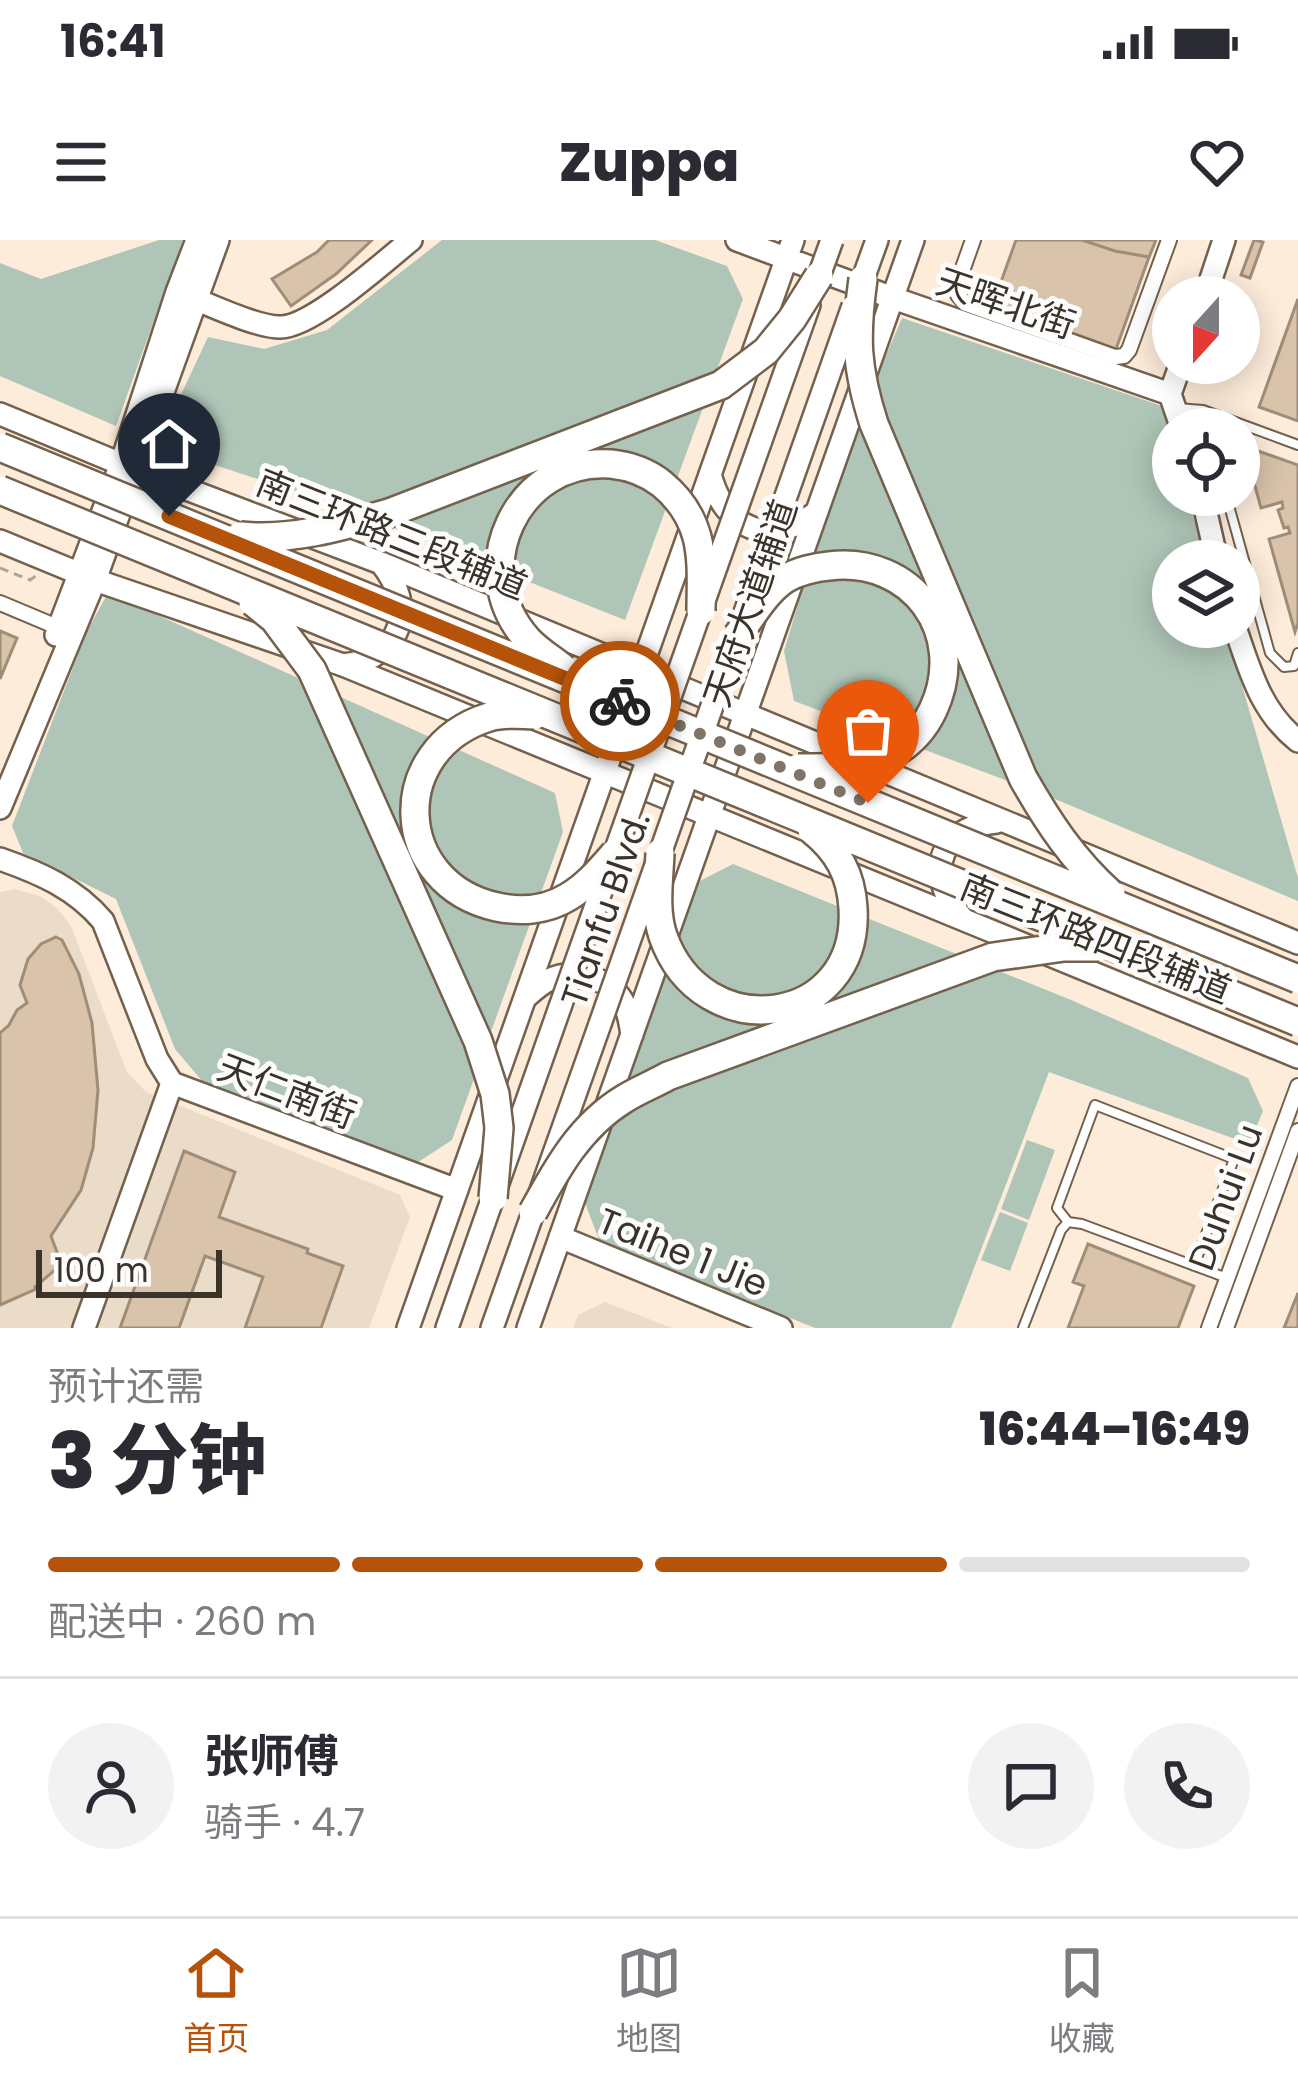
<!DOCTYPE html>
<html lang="zh">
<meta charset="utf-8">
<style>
:root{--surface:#fff;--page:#f2f2f3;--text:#2b2b33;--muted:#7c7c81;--line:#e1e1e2;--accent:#b45309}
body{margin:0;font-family:Poppins,"Noto Sans SC",sans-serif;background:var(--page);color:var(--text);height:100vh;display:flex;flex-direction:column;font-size:45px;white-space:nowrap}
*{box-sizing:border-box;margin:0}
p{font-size:39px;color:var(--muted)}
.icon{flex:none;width:66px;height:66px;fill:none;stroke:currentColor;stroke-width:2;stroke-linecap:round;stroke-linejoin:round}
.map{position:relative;height:1088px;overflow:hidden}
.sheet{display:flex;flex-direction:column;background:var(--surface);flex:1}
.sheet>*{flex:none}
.needle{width:78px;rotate:201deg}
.fabs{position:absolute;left:1152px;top:36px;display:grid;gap:24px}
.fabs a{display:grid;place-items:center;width:108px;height:108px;border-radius:50%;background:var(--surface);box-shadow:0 6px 30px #0003;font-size:60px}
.scale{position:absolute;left:36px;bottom:30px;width:186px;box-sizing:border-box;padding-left:12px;border:6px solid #3a3329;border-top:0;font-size:33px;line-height:42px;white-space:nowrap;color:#3a3329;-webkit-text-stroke:9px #fcfcfc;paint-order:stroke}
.pin{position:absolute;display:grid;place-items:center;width:102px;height:102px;color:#fff;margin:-123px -51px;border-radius:50% 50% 50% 0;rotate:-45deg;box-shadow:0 0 12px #0007}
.pin .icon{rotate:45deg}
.courier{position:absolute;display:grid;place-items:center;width:120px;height:120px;margin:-60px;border:9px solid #b45309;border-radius:50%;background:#fff;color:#222;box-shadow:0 3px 15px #0007}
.summary em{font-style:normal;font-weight:800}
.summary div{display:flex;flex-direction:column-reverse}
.summary{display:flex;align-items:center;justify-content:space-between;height:204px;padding:0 48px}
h1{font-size:78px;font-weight:800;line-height:90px}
.bar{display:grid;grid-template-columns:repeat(4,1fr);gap:18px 12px;align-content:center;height:144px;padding:0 48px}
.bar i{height:15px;border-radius:9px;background:var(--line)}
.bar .on{background:var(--accent)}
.bar p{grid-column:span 4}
.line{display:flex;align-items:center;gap:30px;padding:0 48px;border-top:3px solid var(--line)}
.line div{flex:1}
.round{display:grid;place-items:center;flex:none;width:126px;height:126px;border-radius:63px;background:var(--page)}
.status{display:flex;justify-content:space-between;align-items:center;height:84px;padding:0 60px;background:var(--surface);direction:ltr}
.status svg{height:33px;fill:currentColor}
header{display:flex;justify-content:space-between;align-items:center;height:156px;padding:0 48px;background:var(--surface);font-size:54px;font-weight:800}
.dock{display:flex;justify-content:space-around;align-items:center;height:168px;border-top:3px solid var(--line);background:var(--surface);font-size:33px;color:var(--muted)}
.dock a{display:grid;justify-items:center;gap:6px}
.dock .on{color:var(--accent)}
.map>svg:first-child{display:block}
</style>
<div class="status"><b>16:41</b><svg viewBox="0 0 49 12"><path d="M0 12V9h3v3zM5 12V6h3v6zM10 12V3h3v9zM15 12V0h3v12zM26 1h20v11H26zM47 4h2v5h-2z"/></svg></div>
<header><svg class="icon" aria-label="menu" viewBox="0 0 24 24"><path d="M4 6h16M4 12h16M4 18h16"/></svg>Zuppa<svg class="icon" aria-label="heart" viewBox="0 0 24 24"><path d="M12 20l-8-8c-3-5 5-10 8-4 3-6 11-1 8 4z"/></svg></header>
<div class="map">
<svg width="1298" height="1088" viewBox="0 0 1298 1088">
<rect width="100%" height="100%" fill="#fdecda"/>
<path fill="#eadcc9" d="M14 649 40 656 57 668 71 686 127 832 146 852 400 955 410 977 369 1088H0V652Z
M605 1062 672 1088H573L578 1075Z"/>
<path fill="#aec5b7" d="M159 0H183L116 186 0 136V23L41 39Z
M442 0H655L727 26 743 59 625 380 331 263 169 210 163 193 208 97 264 109 327 90Z
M902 78 1162 166 1173 205V255H1187L1206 321H1173V387H1225L1298 638V661L1043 554 794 461 784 411 840 223Z
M108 353 555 553 563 592 452 900 412 926 203 842 175 809 116 659 23 613 12 586 87 391Z
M733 624 1071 760 1248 838 1263 871 1249 904 1049 832 951 1088H815L599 1000 584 960 694 644Z
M1027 900 1055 910 1029 980 1001 969Z
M1000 972 1028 983 1010 1031 981 1020Z"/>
<path fill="#d9c3aa" stroke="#9f8d77" stroke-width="3" d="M329 0H372L336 34 291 66 272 39 317 12Z
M1016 0H1082L1115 11 1149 17 1116 109 993 64Z
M1082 0H1156L1149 17 1115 11Z
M1254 0 1263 2 1250 38 1241 35Z
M1298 59V181L1259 167Z
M1244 206 1298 225V383L1295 392 1269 299 1290 293 1288 287 1284 288 1278 270 1283 268 1282 262 1261 268Z
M0 391 17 398 0 439Z
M56 697 62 700 79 734 92 783 98 850 93 908 81 950 51 996 58 1015 56 1029 35 1047 36 1049 0 1065V793L9 785 17 770 27 763 20 745 28 719 41 704Z
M184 911 235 932 219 977 308 1009 307 1013 343 1026 321 1088H245L263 1037 205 1016 179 1088H120Z
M1088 1004 1194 1046 1178 1088H1068L1084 1046 1073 1042Z
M1298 1053V1088H1284Z"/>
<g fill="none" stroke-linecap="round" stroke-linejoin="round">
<g stroke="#73614d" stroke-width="12">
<path id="lane" d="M1177 168 1203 170 1298 205
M1203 171 1208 189
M1226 255 1270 413 1284 427 1294 426 1298 413
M1068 982 1057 968 1095 865 1234 919 1194 1026
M1023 1088 1061 990 1068 982 1082 984 1227 1038"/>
</g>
<g stroke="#73614d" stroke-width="18">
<path id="street" d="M973 0 958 42V55L966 64 1115 117 1124 116 1129 110 1169 0
M0 363 62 389
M1209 1088 1298 846
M1226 1088 1298 891"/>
</g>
<g stroke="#73614d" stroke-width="26">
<path id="secondary" d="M737 0 893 58 1170 154
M182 54C207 63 255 87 280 87 311 88 385 21 411 0
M1205 57 1224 0
M1170 154 1182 189
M1170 154 1181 123
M710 234C725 290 769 308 817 272
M1202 255 1217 321
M0 301 95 340 343 425 1298 817
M1235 387C1250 431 1261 472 1298 501
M56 395 121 224 177 52 197 0
M0 568 95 340 218 0
M0 619C40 633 75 648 103 681L157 819 172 843 457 950
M525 758C532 752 540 744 549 740 572 728 605 737 620 757 628 768 630 782 632 795
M560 997 781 1088
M84 1088 172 843
M408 1088 793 0
M528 1088 913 0"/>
</g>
<g stroke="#73614d" stroke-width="26">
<path id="primary" d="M863 39 877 0
M0 174 121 224 381 323 1298 703
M760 203 809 65
M343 425C403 418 417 367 381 323
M963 679C955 669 946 658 943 645 932 606 962 585 997 582
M447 1088 560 767
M492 1088 600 784"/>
</g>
<path stroke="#b1a495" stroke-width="3" stroke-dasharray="9 6" stroke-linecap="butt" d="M0 328 30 340 37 335"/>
<use href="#lane" stroke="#fff" stroke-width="8"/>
<use href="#street" stroke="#fff" stroke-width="14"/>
<use href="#secondary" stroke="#fff" stroke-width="21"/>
<use href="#primary" stroke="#fff" stroke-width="21"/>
<g stroke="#73614d" stroke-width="26" stroke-linecap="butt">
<path id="primary-bridge" d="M819 36 832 0
M560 767 760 203
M600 784 853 66"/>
</g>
<g stroke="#73614d" stroke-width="32" stroke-linecap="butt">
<path id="highway-bridge" d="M863 39C855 97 856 128 874 184L1023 538C1048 582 1073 620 1111 654
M0 207 1298 739
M0 250 1298 782
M240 296C291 301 340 287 389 273L721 145 766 111 792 79 819 36
M253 362 274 379 312 430 478 801 495 854 499 888 493 958
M737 396C751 378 765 352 785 339 796 332 815 327 829 326 912 316 969 393 933 470 925 487 913 501 897 511 867 529 831 528 798 528
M564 429C552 419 538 411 528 400 464 330 517 217 611 224 630 226 647 232 662 244 679 258 691 275 697 297 703 321 701 346 701 371
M535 475C521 474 503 473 489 477 386 509 392 644 497 667 521 672 547 670 568 657 587 646 601 629 615 613
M660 613C659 640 654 670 663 696 702 808 860 788 853 668 851 634 838 611 812 590
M533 972C557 928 580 886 624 859 638 850 654 844 668 836L993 717 1064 707H1099"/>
</g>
<use href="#primary-bridge" stroke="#fff" stroke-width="21"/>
<use href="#highway-bridge" stroke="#fff" stroke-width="27"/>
</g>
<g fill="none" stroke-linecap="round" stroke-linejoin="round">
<path stroke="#7e7467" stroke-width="12" stroke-dasharray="0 21.6" d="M620 461 868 563"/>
<path stroke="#b45309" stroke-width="15" d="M169 276 620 461"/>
</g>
<g text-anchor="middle" stroke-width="10" stroke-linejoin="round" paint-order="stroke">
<g font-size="36" fill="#3a3329" stroke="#fcfcfc">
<text transform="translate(1006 63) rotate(19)" y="13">天晖北街</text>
<text transform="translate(392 294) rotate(22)" y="13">南三环路三段辅道</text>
<text transform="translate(750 363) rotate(-71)" y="13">天府大道辅道</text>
<text transform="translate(605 669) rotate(-71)" y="13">Tianfu Blvd.</text>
<text transform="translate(1096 698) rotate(22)" y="13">南三环路四段辅道</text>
<text transform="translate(287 851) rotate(21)" y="13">天仁南街</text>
<text transform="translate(1225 957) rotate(-70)" y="13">Duhui Lu</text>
<text transform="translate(683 1012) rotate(22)" y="13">Taihe 1 Jie</text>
</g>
</g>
</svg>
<div class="fabs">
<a><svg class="needle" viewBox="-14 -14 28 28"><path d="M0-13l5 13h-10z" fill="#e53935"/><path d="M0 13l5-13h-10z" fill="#7c7c81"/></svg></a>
<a><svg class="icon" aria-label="locate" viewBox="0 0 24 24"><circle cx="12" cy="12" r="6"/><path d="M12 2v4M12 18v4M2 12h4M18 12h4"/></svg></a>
<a><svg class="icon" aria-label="layers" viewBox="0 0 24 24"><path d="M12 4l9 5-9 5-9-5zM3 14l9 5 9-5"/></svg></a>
</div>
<div class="scale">100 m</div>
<div class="pin" style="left:868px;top:563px;background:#ea580c"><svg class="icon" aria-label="bag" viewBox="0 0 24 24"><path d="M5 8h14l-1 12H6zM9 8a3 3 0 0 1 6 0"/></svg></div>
<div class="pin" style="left:169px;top:276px;background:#1f2937"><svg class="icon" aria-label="home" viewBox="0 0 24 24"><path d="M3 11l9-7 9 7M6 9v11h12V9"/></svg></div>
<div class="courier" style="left:620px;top:461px"><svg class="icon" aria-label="bike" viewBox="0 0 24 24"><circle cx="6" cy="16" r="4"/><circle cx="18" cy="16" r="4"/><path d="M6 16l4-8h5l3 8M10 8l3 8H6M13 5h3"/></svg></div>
</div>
<section class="sheet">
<div class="summary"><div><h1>3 分钟</h1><p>预计还需</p></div><em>16:44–16:49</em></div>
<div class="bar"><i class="on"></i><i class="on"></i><i class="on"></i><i></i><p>配送中 · 260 m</p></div>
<div class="line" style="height:216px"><a class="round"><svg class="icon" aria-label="person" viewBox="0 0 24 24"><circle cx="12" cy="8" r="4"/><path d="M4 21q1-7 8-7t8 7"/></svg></a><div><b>张师傅</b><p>骑手 · 4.7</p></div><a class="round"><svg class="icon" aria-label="chat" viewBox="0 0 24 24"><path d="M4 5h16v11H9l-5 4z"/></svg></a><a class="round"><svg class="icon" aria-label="phone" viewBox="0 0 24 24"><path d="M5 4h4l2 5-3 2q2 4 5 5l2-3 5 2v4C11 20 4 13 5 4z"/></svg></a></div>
</section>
<nav class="dock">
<a class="on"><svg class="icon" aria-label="home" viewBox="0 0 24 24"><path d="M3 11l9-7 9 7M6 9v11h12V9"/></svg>首页</a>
<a><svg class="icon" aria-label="map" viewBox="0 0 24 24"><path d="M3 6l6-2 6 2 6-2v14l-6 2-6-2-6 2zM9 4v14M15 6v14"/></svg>地图</a>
<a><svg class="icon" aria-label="saved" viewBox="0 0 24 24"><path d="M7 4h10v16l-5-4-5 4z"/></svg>收藏</a>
</nav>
